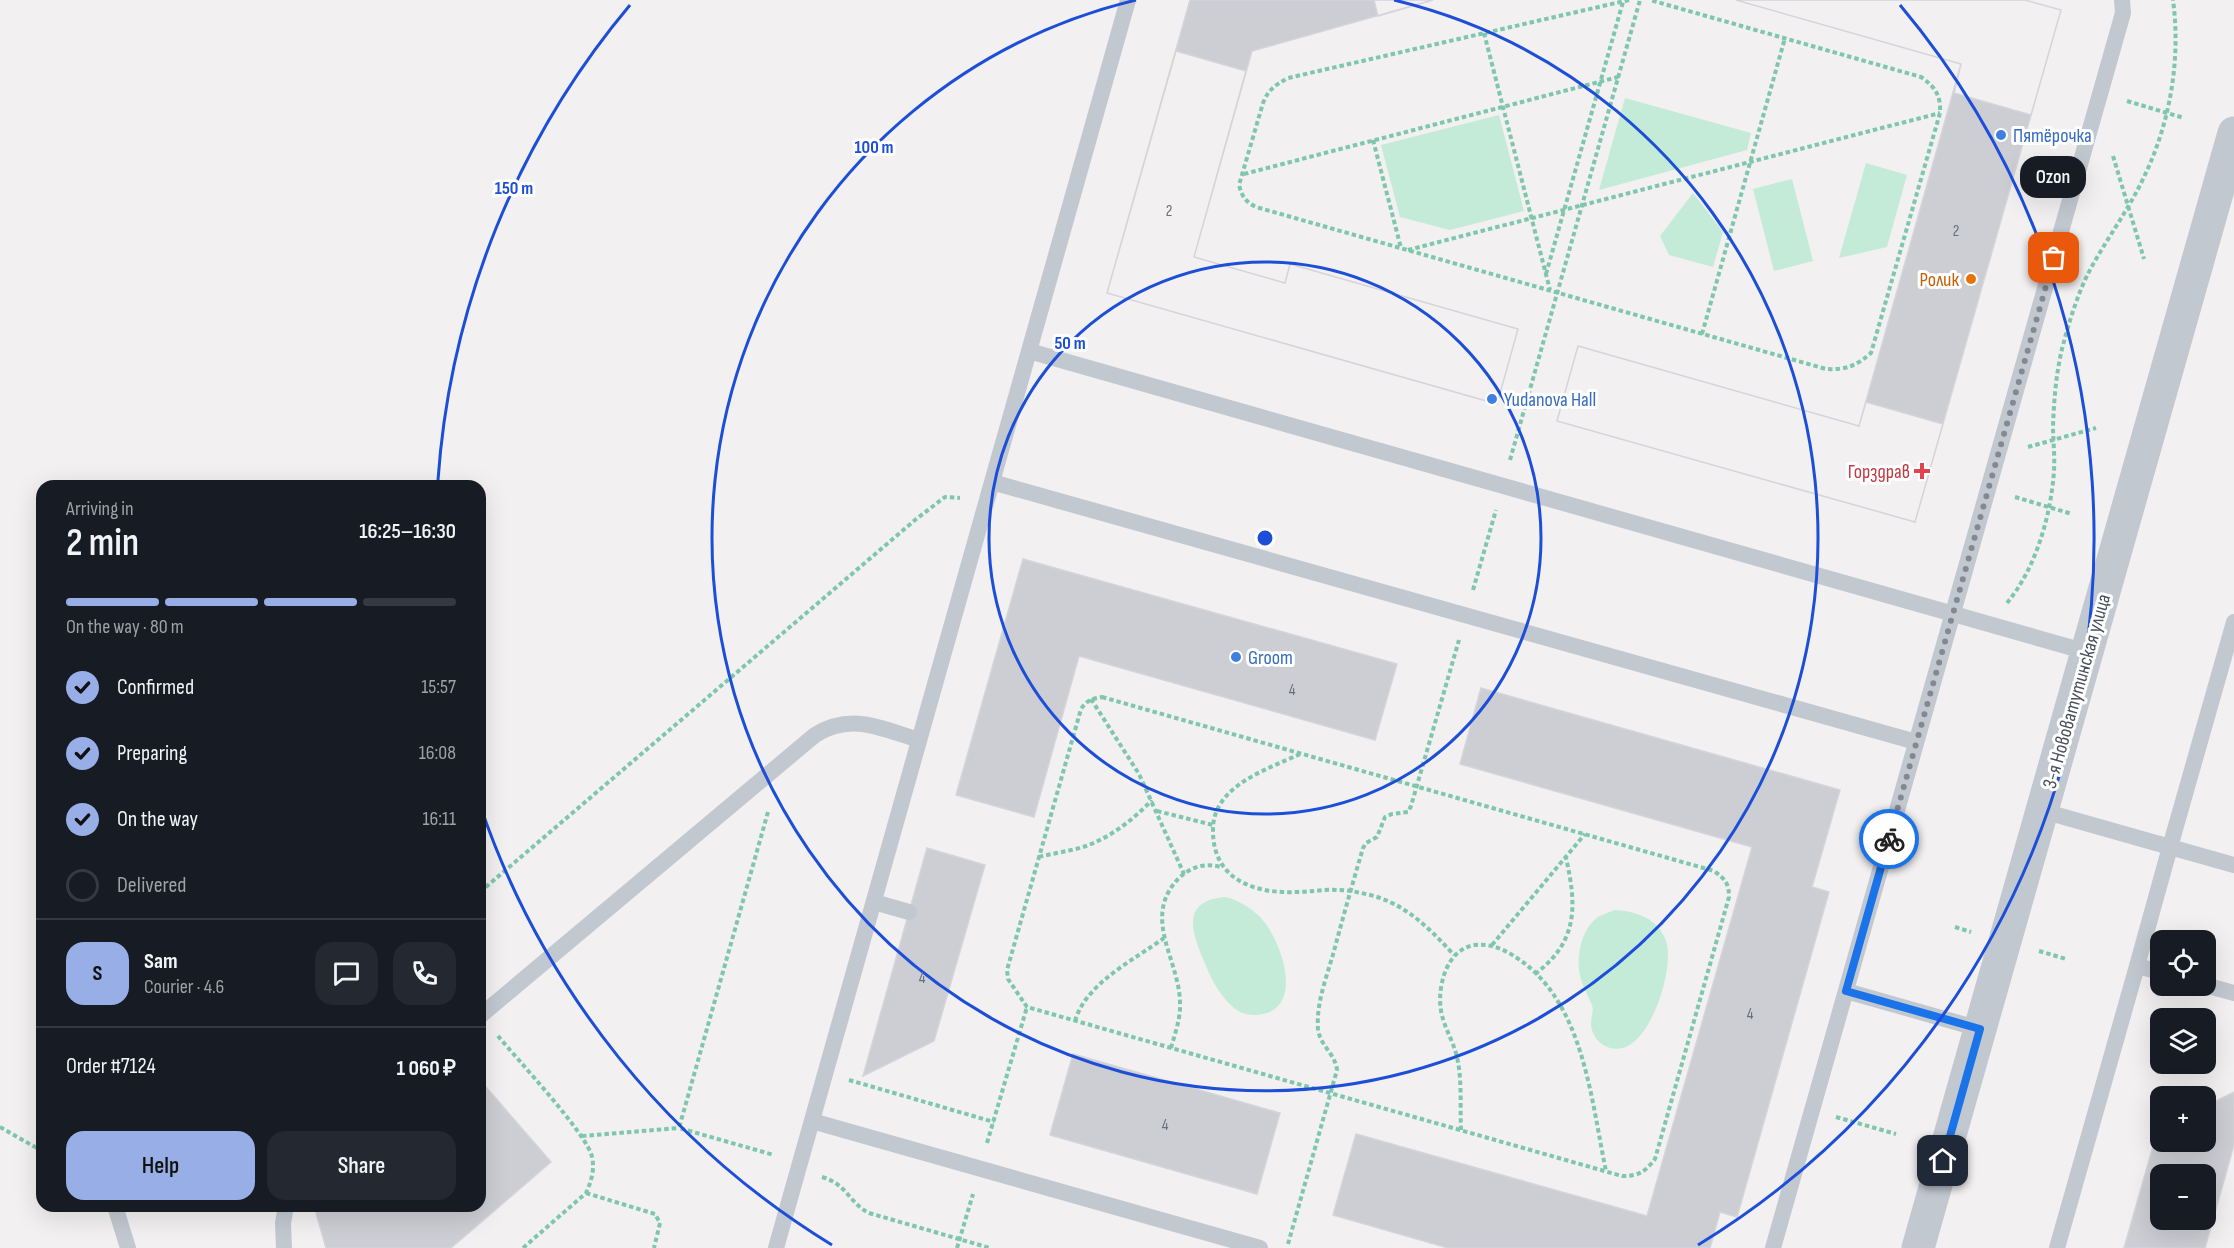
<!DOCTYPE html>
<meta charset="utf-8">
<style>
:root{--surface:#171b24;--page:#242831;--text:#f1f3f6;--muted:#9ea1a6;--line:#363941;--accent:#97afe6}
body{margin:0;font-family:"Sofia Sans Condensed",sans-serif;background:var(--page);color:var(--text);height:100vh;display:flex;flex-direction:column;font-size:22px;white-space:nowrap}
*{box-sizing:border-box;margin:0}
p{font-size:20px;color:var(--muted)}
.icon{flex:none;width:33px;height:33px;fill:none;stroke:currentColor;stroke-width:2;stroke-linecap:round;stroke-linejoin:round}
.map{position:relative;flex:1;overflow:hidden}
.drawer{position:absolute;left:36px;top:480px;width:450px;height:732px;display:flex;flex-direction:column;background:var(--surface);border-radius:18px;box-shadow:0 6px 24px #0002}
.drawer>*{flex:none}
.tools{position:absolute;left:2150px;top:930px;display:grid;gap:12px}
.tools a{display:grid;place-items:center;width:66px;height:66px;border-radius:12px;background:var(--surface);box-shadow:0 6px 24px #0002;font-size:30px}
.pin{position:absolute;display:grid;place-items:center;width:51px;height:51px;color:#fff;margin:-26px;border-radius:12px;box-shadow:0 3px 9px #0006}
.courier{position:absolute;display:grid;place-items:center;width:60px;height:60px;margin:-30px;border:4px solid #1a73e8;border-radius:50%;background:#fff;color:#222;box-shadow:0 2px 8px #0007}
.bubble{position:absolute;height:42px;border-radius:18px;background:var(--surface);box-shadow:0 6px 24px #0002;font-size:20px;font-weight:600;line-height:42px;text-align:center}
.overview em{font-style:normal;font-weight:600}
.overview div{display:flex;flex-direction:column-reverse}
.overview{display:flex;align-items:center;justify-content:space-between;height:102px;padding:0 30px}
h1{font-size:39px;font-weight:600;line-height:45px}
.bar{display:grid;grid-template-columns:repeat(4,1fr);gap:9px 6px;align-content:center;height:72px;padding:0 30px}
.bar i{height:8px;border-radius:4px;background:var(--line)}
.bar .active{background:var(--accent)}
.bar p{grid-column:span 4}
.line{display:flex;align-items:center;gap:15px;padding:0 30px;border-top:2px solid var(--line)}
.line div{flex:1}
.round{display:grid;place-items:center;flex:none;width:63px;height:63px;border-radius:18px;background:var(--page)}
ol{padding:0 30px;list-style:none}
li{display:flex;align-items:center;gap:18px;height:66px}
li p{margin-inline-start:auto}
li .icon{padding:6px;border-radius:50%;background:var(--accent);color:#111;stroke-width:4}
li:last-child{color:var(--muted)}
li i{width:33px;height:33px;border:3px solid var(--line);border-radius:50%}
.primary-button{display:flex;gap:12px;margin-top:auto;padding:12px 30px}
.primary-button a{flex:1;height:69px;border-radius:18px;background:var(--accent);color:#111;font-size:24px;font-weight:600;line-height:69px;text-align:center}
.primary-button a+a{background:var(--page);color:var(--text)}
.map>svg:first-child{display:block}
</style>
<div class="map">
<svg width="2234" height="1248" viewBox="0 0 2234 1248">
<rect width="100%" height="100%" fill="#f2f0f0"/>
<path fill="#c3ebd8" d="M1625 98 1751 133 1747 150 1599 190Z
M1499 115 1524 211 1450 230 1400 217 1381 145Z
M1866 163 1907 175 1887 247 1839 258Z
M1792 179 1813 261 1774 271 1753 189Z
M1693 193 1723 232 1713 267 1669 255 1660 236Z
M1225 897C1238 900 1250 907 1260 917 1282 940 1308 1014 1254 1015 1246 1015 1238 1012 1233 1007 1220 996 1210 977 1204 961 1192 933 1180 901 1225 897Z
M1615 910C1636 911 1659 919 1666 941 1675 966 1652 1042 1622 1048 1606 1052 1591 1039 1591 1023 1591 1017 1594 1012 1592 1005 1588 995 1582 986 1580 975 1576 957 1581 929 1598 917 1603 914 1610 912 1615 910Z"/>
<path fill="#cdced4" stroke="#d4d5db" stroke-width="1.5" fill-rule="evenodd" d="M1190 0H1433L1252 51 1194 257 1285 283 1290 264 1518 329 1497 404 1107 293Z
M1374 0H1433L1378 16Z
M1736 0H2025L2061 10 2031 115 1954 93 1961 64Z
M1736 0H2025L2061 10 1915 522 1557 421 1578 346 1859 426 1961 64Z
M1176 51 1246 71 1194 257 1285 283 1290 264 1518 329 1497 404 1107 293Z
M1578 346 1859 426 1866 402 1943 424 1915 522 1557 421Z
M1023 559 1397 664 1375 740 1079 656 1034 817 956 795Z
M1481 688 1840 790 1812 887 1829 892 1737 1217 1720 1212 1710 1248H1448L1333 1215 1356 1134 1647 1216 1752 847 1460 764Z
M927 848 985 865 934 1041 863 1076Z
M1073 1054 1280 1113 1257 1194 1050 1135Z
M480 1080 551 1162 451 1248H326L316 1213 324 1206H480Z
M2234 1092V1145L2205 1248H2124L2160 1122V1142H2205L2206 1106ZM2160 1174H2205V1220H2160Z"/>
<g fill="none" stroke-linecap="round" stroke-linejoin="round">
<path stroke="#7ec6ac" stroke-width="4" stroke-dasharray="4.5 3" stroke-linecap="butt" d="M1629 0 1288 78C1275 85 1268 90 1263 103L1239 185C1242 197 1246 202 1256 207L1826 369C1846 370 1856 366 1871 353L1940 113C1941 95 1935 87 1921 77L1650 0
M1484 33 1550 290
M2127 101 2184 118
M1373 140 1401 248
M2113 156 2144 259
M1244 174 1618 77
M1408 250 1940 113
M1546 274 1623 2
M1702 334 1785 38
M2028 447 2096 428
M1510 460 1640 0
M2015 497 2072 514
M1473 590 1496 510
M2007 603C2036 568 2051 515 2054 471 2055 456 2053 441 2053 426 2054 400 2056 374 2062 349 2069 322 2078 292 2091 268 2108 237 2129 209 2144 177 2170 123 2181 60 2173 0
M1102 697 1714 871C1725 879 1729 883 1729 897L1655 1159C1645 1172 1639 1176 1622 1176L1027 1007 1008 979 1007 970 1081 709C1087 700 1092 699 1102 697Z
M1091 699 1139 774 1184 874
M1300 754C1266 770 1212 786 1213 831 1213 880 1255 894 1297 892 1311 892 1324 889 1338 890 1350 890 1362 893 1374 896 1408 906 1431 930 1454 955
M1157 811 1213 825
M768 812 679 1128 774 1155
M1039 857C1054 853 1071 851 1086 846 1111 837 1134 819 1152 800
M480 892 915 520 945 497 960 498
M1955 927 1971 932
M1492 945 1585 834
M2039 951 2066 959
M1535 974C1578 942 1577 906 1566 858
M1075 1021C1086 983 1134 960 1164 938
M498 1036C516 1058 588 1135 592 1157 595 1170 591 1182 586 1193L523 1248
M1171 1048C1175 1033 1181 1018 1180 1002 1179 959 1141 917 1179 878 1192 866 1205 863 1221 867
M849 1080 994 1122
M1836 1117 1896 1134
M0 1127 42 1151
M1461 1130C1460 1108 1462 1084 1458 1062 1453 1034 1436 1021 1441 988 1444 968 1454 948 1475 945 1491 943 1505 950 1517 958 1584 1002 1591 1100 1606 1171
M582 1136 679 1128
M987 1143 1027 1007
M822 1177C847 1184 849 1203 869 1213L990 1248
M586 1193 655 1214 660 1223 654 1248
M1288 1244 1337 1070C1335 1053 1320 1046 1318 1029 1316 1003 1327 976 1334 951 1343 917 1353 882 1363 848L1366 843 1377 837 1385 817 1392 814 1408 812 1411 806 1459 640
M957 1248 973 1194"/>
<path stroke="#c2c8d0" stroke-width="16" d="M1128 0 1029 351 2087 652
M992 482 1029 351
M2234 622 2170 847 2234 865
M2043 811 2170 847 2137 966 2160 972
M874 902 909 912
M2205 985 2234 993
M1846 991 1980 1029
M480 1016 815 735C852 712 882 729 919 740
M812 1121 1260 1248
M115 1206 128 1248
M284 1248 283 1223 286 1206
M776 1248 992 482 1916 742
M1773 1248 2100 94 2123 13 2122 0
M2057 1248 2137 966"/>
<path stroke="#c2c8d0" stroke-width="33" d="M1918 1248 2234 133"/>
</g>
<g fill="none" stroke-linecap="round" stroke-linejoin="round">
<path stroke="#848890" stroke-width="6" stroke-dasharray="0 10.8" d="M1889 839 2054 258"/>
<path stroke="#1a73e8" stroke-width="8" d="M1889 839 1846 991 1980 1029 1943 1161"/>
</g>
<g fill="none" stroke="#1d4ed8" stroke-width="3">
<circle cx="1265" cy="538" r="276"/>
<path d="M1394 0A553 553 0 1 1 1136 0"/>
<path d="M832 1245A829 829 0 0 1 481 808M438 480A829 829 0 0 1 630 5M1900 5A829 829 0 0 1 1698 1245"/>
</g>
<g fill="#3f7fe0" stroke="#fff" stroke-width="2">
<circle cx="2001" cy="135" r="6"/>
<circle cx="1492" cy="399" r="6"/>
<circle cx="1236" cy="657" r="6"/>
</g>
<circle fill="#e8710a" stroke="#fff" stroke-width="2" cx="1971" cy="279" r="6"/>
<path fill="#e0444e" stroke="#fff" stroke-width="2" d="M1919 462h6v6h6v6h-6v6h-6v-6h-6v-6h6z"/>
<g text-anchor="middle" stroke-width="6" stroke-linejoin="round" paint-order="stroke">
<g font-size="16" fill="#6a707a">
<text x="1169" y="216">2</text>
<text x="1956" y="236">2</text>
<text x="1292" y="695">4</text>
<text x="922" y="983">4</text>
<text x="1750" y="1019">4</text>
<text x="1165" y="1130">4</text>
</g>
<g font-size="20" fill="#366cbe" stroke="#fff" text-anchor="start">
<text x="2013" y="142">Пятёрочка</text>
<text x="1504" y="406">Yudanova Hall</text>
<text x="1248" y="664">Groom</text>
</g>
<g font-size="20" fill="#c56008" stroke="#fff" text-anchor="end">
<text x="1959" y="286">Ролик</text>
</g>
<g font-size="20" fill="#be3a42" stroke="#fff" text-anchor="end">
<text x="1910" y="478">Горздрав</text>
</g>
<g font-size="20" fill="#49505c" stroke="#fff">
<text transform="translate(2076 691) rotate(-74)" y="7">3-я Нововатутинская улица</text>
</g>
</g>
<circle cx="1265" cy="538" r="9" fill="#1d4ed8" stroke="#fff" stroke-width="3"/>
<g font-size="18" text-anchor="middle" font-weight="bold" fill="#1d4ed8" stroke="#fff" stroke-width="6" stroke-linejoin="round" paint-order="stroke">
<text x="874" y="153">100 m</text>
<text x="514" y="194">150 m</text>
<text x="1070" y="349">50 m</text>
</g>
</svg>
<div class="tools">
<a><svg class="icon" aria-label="locate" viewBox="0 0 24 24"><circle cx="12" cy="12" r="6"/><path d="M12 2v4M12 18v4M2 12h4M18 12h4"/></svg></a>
<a><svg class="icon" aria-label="layers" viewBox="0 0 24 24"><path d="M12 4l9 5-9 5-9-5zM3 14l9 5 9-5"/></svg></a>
<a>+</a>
<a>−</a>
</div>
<div class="pin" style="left:2054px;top:258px;background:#ea580c"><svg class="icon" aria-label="bag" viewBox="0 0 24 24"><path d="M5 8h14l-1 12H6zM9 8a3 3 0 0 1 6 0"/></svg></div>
<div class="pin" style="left:1943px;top:1161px;background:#1f2937"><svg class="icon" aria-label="home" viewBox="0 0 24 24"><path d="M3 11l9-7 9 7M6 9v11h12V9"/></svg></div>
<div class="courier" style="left:1889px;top:839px"><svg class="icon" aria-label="bike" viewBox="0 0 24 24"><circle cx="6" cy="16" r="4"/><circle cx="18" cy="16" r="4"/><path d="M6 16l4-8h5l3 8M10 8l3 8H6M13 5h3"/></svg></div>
<div class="bubble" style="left:2020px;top:156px;width:66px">Ozon</div>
<section class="drawer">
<div class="overview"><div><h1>2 min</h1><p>Arriving in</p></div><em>16:25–16:30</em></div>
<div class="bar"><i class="active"></i><i class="active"></i><i class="active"></i><i></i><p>On the way · 80 m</p></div>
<ol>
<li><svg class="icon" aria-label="check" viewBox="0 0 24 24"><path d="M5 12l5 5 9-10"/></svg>Confirmed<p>15:57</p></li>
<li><svg class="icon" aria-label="check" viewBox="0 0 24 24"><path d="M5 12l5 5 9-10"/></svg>Preparing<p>16:08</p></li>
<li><svg class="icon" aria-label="check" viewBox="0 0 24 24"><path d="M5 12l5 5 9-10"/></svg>On the way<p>16:11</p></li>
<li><i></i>Delivered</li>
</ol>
<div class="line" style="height:108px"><b class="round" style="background:var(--accent);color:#111">S</b><div><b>Sam</b><p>Courier · 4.6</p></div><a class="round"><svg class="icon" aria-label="chat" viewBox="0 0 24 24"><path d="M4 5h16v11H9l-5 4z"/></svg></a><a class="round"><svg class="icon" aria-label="phone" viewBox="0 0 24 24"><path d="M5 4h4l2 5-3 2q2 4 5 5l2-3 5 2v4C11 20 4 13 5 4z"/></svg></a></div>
<div class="line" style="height:78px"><div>Order #7124</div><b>1 060 ₽</b></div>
<div class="primary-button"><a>Help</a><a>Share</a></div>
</section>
</div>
